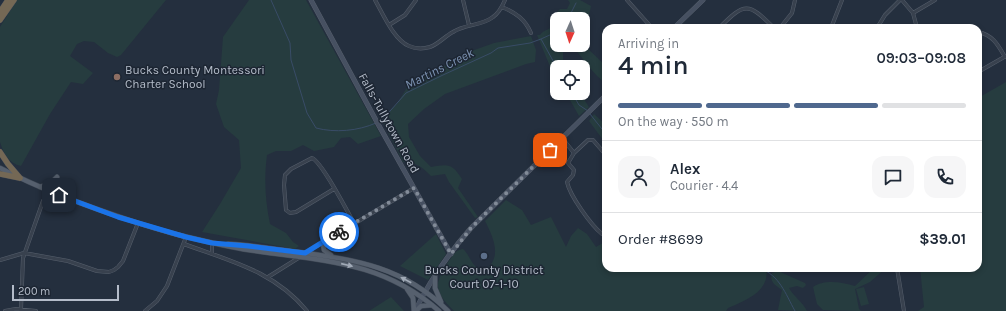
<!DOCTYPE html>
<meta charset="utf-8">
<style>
:root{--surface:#fff;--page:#f6f6f7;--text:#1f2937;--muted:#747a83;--line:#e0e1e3;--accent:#4f688e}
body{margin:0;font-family:Karla,sans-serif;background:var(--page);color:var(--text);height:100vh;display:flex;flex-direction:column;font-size:15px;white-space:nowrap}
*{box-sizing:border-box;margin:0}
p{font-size:13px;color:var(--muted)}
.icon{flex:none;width:22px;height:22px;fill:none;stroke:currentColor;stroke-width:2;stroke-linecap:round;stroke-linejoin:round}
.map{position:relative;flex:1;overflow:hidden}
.side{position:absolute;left:602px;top:24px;width:380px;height:248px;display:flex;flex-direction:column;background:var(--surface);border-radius:12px;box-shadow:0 2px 6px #0003}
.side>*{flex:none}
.needle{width:26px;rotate:183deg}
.tools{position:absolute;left:550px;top:12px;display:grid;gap:8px}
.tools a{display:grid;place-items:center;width:40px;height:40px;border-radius:8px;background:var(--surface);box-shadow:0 2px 6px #0003;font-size:20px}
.scale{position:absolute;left:12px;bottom:10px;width:107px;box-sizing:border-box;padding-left:4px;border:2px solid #b4bcc9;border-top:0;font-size:11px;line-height:14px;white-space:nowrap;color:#b4bcc9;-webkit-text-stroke:3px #1d2633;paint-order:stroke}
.pin{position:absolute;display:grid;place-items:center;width:34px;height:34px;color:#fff;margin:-17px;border-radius:8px;box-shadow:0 2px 6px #0006}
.courier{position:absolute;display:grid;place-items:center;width:40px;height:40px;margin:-20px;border:3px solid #1a73e8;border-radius:50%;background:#fff;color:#222;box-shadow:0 1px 5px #0007}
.headline em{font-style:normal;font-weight:600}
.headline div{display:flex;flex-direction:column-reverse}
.headline{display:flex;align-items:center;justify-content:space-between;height:68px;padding:0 16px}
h1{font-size:26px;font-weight:600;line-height:30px}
.bar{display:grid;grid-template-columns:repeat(4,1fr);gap:6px 4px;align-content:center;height:48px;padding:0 16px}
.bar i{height:5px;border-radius:3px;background:var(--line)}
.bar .selected{background:var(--accent)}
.bar p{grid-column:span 4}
.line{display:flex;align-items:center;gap:10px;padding:0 16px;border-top:1px solid var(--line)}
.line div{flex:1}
.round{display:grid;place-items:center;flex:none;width:42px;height:42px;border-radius:12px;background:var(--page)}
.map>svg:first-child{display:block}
</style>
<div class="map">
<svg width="1006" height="311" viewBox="0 0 1006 311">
<rect width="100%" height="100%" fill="#242f3e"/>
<path fill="#263c3f" d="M17 0H166L121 55 117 57 108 53 94 42 84 41 77 44 70 56 93 73 83 84 71 82 50 114 21 166C9 164 3 152 0 142V27Z
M249 0H306L381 136 358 144 350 137 341 138 334 147 314 151 303 145 291 151H276L267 155C264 178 265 200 270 224L286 233 293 242 299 246 295 249 202 232 220 204 241 168 239 140 224 127 216 104 219 90 223 37Z
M568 0H580L591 6 588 20 583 26 585 46 606 66V83C594 76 583 58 573 47L563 52V67H557V77L549 64 537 35H540C544 29 552 29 557 24V45H583V19H559L555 14 560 9H567L570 3Z
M531 36 536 50 535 62 526 64 445 94 424 109 408 124 409 137 420 156 431 167C448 164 452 163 462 179L458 188 478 217 475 218 449 182 445 174 431 176C422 167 416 162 403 162L381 118 397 104 409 84 446 65 466 53 494 43Z
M1006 82V311H918L924 307 920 268H978V98Z
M566 93H580L589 107 579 116Z
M594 114 606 125V144L589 121Z
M506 200 522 210 531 225 551 217 566 247 571 236 578 228 587 234 596 247 606 241V268H766C771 291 745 301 728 308L726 311H454C448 305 439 296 438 287 436 279 451 256 457 251 459 250 461 249 463 249 471 256 472 270 485 270 503 257 493 237 485 221Z
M436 234 446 254 428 280 400 266Z
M874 268H886L870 282 855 289 859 309 861 311 823 310 817 304 813 287C824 279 842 282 855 286Z
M778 271 805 283 806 285 803 288 797 286 789 288C794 297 802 301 807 311L778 310 782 290C775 285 769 282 772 273Z
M864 287 869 304 861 306 856 289Z
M391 297 404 311H369Z"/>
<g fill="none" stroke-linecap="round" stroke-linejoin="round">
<path stroke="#394c67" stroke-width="1" d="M271 0 290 43 291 60 307 113 316 128C335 133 358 131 376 123
M568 19 576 3
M541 39 552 34 557 29
M572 93 579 105 588 111
M590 114 606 134
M379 121 383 119 406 93 443 75 491 53 498 48 530 43 541 39 557 68
M760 268C780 276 785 293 795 311"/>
<g stroke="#565f6c" stroke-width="4">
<path id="street" d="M375 0C383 14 394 40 409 46 416 49 423 49 430 47 439 44 445 36 453 32 465 24 482 26 493 17 499 13 502 7 505 0
M463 0 469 25
M627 0 652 28
M902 0 913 13 917 28
M502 7C516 13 525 19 531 33
M913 13 935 0
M389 25 405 15 416 0
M719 28C745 2 748 2 774 28
M780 28 792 13 795 0
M831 28 842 0
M877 28 885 15 900 0
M978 32C993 35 998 45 1005 57
M978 72 1006 56
M562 138 574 153
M606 155 593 140H588L574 153 568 163 574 170 573 175 567 182C570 196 591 225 602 234H606
M334 189 296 212 290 213 286 210 284 185 285 175 291 169 312 158C322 162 347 211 354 223
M184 244C230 261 274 271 307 311
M305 253 414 188
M212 254V243
M0 260 24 253 68 261 97 271 109 272 114 270 118 267 123 261 138 223
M897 268 904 311
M268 277 300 257
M21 309 23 258 43 201 50 191
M5 311 16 309 36 311
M145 311 157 301 167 286 186 237"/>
</g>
<g stroke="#565f6c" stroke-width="5">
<path id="secondary" d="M311 0 378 124 451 254
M674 28 703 0
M415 311C429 282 450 252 471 228L606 95"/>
</g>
<g stroke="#414a57" stroke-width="5.5">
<path id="primary" d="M0 168C44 191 91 208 138 223 154 228 170 233 187 237 208 242 229 247 249 250 321 261 381 260 439 311
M40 187 50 184 57 177
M323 242 324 250 331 255
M228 244C251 245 274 249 298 252 357 260 404 267 448 311
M435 277V288L441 302
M407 289 413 298 414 311
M416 311 421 306 432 305"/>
</g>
<g stroke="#434c59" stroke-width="6">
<path id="highway" d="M0 12 8 0
M0 20 14 0
M0 152 8 164 20 178
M0 174 20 178"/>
</g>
<use href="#street" stroke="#38414e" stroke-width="3"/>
<use href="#secondary" stroke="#465061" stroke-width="4"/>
<use href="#primary" stroke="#56606e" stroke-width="4.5"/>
<use href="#highway" stroke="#746855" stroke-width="5.5"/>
</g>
<defs><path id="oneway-solid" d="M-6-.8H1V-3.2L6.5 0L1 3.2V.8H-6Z"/></defs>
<g fill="#a1aab7">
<use href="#oneway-solid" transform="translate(347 265) rotate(13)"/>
<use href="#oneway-solid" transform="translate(406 280) rotate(-152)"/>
</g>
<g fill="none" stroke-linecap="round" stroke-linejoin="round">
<path stroke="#828b98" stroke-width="4" stroke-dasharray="0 7.2" d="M339 232 414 188 451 254 471 228 550 150"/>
<path stroke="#1a73e8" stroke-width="5" d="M59 195 118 217 186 237 212 243 248 246 305 253 339 232"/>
</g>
<circle fill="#8d6e63" stroke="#1d2633" stroke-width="1.5" cx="117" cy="77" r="4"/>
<circle fill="#5c6f8a" stroke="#1d2633" stroke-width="1.5" cx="484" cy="256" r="4"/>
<g text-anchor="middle" stroke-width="3" stroke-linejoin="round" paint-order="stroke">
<g font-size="12" fill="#b4bcc9" stroke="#1d2633" text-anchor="start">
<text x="125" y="74">Bucks County Montessori<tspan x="125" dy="14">Charter School</tspan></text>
<text x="484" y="274" text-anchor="middle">Bucks County District<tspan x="484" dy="14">Court 07-1-10</tspan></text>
</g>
<g font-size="12" fill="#b4bcc9" stroke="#1d2633">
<text transform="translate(389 123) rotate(61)" y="4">Falls-Tullytown Road</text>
</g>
<g font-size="13" font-style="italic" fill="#7c92b1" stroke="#1d2633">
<text transform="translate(439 68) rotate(-27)" y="5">Martins Creek</text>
</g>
</g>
</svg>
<div class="tools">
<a><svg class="needle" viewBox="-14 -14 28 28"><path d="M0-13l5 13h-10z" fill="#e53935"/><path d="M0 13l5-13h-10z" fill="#747a83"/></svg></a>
<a><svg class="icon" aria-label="locate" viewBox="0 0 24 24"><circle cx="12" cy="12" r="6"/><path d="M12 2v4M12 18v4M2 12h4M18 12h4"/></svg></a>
</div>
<div class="scale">200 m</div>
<div class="pin" style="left:550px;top:150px;background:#ea580c"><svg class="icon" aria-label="bag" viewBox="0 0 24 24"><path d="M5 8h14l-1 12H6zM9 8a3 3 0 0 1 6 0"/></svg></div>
<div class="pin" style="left:59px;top:195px;background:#1f2937"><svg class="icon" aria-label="home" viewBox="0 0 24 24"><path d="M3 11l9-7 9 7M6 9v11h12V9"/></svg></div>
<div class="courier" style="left:339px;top:232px"><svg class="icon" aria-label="bike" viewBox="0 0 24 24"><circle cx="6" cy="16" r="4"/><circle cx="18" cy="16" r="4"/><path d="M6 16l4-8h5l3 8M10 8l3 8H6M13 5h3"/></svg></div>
<section class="side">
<div class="headline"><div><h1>4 min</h1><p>Arriving in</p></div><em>09:03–09:08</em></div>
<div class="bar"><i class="selected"></i><i class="selected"></i><i class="selected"></i><i></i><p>On the way · 550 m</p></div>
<div class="line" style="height:72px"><a class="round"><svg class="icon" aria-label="person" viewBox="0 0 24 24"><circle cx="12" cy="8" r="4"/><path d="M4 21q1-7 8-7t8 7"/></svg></a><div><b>Alex</b><p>Courier · 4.4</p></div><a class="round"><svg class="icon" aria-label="chat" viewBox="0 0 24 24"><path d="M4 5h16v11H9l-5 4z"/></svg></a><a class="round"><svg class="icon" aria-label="phone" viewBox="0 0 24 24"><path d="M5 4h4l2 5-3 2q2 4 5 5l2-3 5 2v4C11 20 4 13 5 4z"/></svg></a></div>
<div class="line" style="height:52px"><div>Order #8699</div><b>$39.01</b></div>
</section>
</div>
